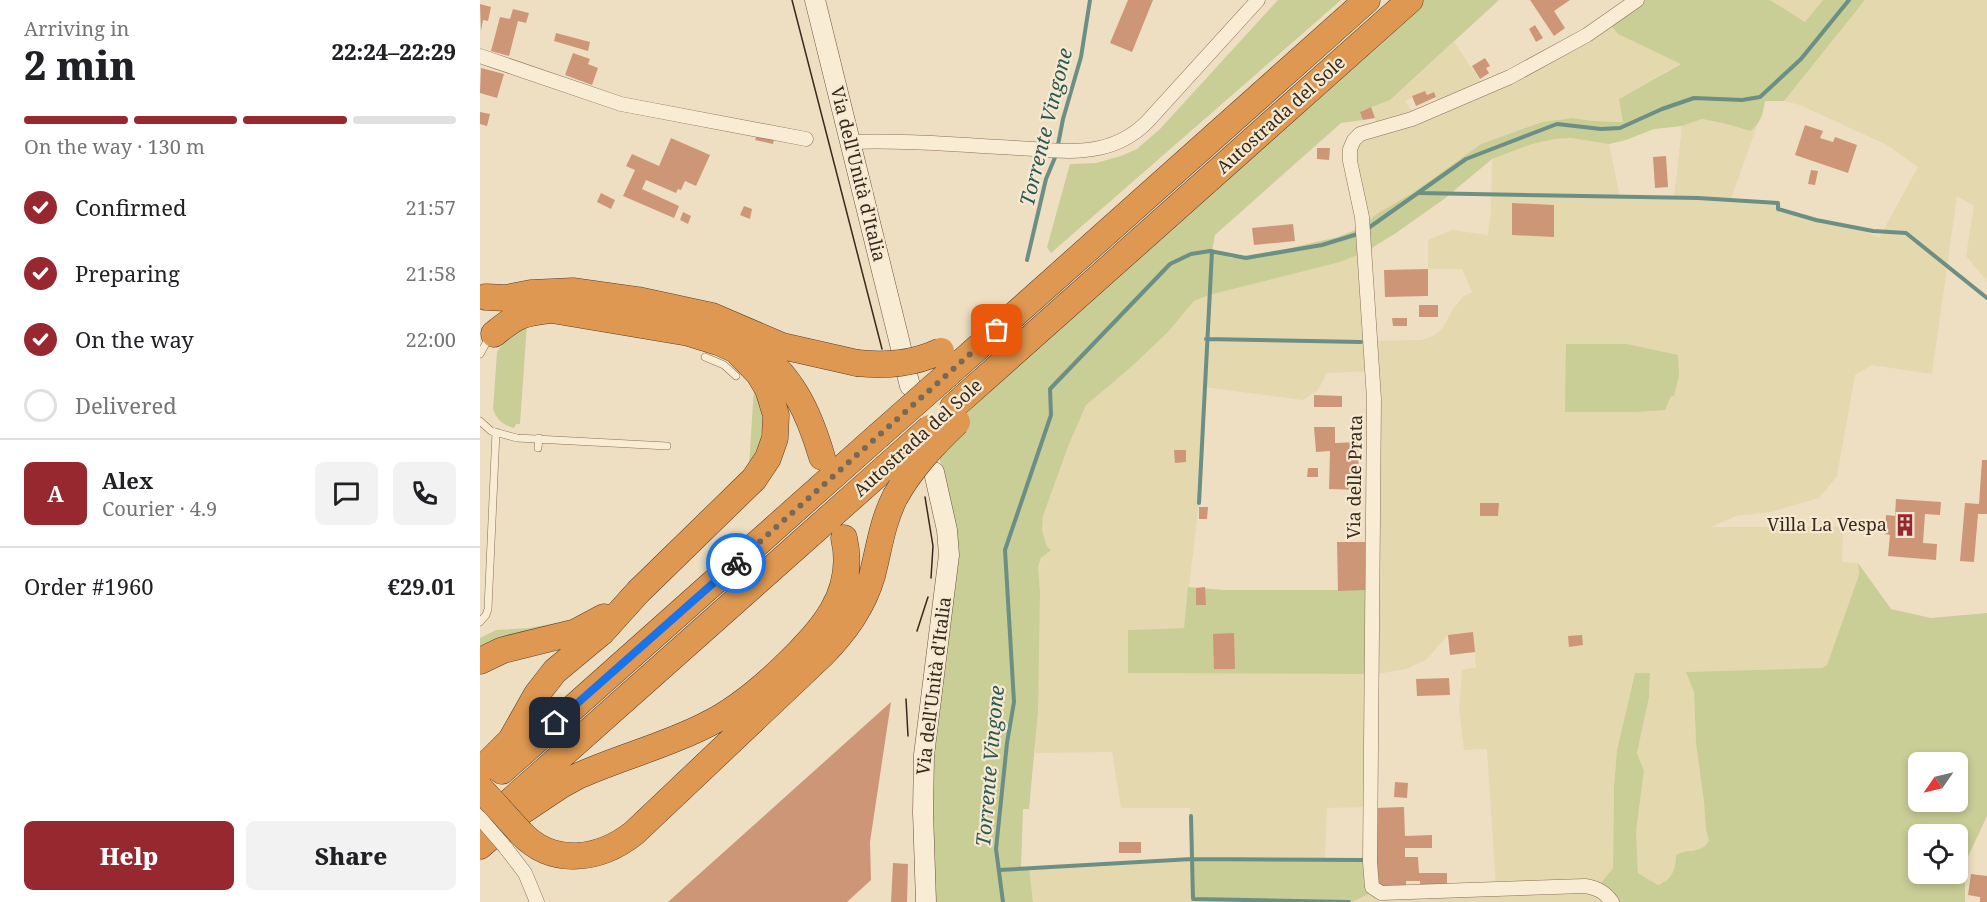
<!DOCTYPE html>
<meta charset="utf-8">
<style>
:root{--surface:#fff;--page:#f2f2f2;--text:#202124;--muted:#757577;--line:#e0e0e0;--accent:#98282f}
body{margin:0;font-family:"Noto Serif",serif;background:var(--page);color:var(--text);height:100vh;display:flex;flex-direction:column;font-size:22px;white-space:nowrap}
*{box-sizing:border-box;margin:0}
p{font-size:20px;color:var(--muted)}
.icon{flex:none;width:33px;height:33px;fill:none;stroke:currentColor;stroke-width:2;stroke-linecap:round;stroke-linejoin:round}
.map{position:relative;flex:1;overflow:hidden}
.details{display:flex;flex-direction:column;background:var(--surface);width:480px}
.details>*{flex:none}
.needle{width:39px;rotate:236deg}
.tools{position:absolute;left:1428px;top:752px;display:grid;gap:12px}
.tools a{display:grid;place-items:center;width:60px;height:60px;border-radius:9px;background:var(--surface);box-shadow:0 3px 9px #0003;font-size:30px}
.pin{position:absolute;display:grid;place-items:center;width:51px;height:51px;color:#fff;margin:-26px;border-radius:12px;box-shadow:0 3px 9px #0006}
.courier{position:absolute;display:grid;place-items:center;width:60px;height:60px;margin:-30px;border:4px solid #1a73e8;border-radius:50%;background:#fff;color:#222;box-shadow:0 2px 8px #0007}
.headline em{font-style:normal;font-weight:800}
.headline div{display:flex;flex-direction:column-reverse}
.headline{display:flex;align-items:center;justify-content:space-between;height:102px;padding:0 24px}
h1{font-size:39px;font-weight:800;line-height:45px}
.bar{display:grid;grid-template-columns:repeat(4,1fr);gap:9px 6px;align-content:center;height:72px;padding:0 24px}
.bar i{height:8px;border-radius:4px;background:var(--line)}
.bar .selected{background:var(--accent)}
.bar p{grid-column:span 4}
.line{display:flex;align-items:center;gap:15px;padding:0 24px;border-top:2px solid var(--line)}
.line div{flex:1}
.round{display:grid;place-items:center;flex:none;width:63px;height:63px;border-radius:9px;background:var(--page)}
ol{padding:0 24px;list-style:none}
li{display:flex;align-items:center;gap:18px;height:66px}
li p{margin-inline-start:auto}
li .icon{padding:6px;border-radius:50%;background:var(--accent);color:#fff;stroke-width:4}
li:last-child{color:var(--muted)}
li i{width:33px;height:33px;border:3px solid var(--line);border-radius:50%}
.button{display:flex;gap:12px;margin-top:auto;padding:12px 24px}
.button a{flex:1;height:69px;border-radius:9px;background:var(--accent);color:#fff;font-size:24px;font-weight:800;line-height:69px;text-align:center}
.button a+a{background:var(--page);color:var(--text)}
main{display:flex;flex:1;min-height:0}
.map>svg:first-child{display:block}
</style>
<main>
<section class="details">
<div class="headline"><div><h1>2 min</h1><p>Arriving in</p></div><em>22:24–22:29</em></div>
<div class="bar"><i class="selected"></i><i class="selected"></i><i class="selected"></i><i></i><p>On the way · 130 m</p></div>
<ol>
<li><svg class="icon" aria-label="check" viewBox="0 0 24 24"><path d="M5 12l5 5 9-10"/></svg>Confirmed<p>21:57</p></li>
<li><svg class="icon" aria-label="check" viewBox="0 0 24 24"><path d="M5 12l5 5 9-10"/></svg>Preparing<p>21:58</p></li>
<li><svg class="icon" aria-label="check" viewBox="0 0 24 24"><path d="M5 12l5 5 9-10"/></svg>On the way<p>22:00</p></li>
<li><i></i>Delivered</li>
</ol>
<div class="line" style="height:108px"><b class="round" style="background:var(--accent);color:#fff">A</b><div><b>Alex</b><p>Courier · 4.9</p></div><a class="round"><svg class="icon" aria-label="chat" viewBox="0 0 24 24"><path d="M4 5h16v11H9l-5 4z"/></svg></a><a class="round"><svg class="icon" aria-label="phone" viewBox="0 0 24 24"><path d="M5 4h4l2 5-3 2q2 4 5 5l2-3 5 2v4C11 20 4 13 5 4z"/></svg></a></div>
<div class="line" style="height:78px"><div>Order #1960</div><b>€29.01</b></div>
<div class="button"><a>Help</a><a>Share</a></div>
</section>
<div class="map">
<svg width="1507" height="902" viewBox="0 0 1507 902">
<rect width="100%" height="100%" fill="#eedfc2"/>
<path fill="#e4d8af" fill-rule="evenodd" d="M1290 0H1343L1325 22Z
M1385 0H1507V281L1486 256 1494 206 1477 196 1452 374 1392 365 1375 375 1357 476 1339 498 1290 512 1256 516 1231 527H1363L1362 562 1378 563 1379 575 1348 664 1342 668 1206 672 1214 692 1216 743 1224 802 1226 830 1229 840 1226 848 1219 850H1211L1196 864 1192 876 1186 882 1177 885 1158 873 1156 831 1164 771 1157 753 1169 697 1170 673H1155L1137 750 1134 787 1132 902H1185H872L895 891 1016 889 1007 749 984 750 979 708 982 670 996 667 993 633 968 635 946 660 926 669 891 675 890 807 847 808 845 860 712 859 713 899 869 902H553L549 867 712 859 710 808H641L632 752 555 753 560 591 558 567 567 547 562 530 563 516 589 444 606 404 650 368 688 332 714 301 729 295 860 262 885 252 890 341 941 340 953 336 962 329 973 309 984 296 992 292 982 269H948V240L972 230 1008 235 1011 210 1012 159 1052 144 1075 139 1091 138 1129 144 1140 197 1194 198 1202 126 1222 119 1247 124 1270 131 1277 126 1251 199 1298 203V209L1336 220 1379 228 1399 238 1438 167 1407 145 1320 105 1304 101ZM892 371 891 674 784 673 649 630 704 628 719 503 724 387 823 400 838 390 847 373Z
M1127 21 1138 34 1201 63 1139 99 1144 122 1113 121 1093 118 1062 122 1001 144 934 192 895 215 883 227 874 140 898 127 891 107 910 100 974 42 1005 88ZM945 91 947 95 954 92 961 107 936 117 925 101Z"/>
<path fill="#c9cd96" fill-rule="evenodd" d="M798 0H861L571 253 567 247 590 164 616 163 641 156 657 149 680 129Z
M935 0H1019L910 100 881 111 883 120 861 123 735 235 732 251 751 258 806 249 858 237 883 227 895 215 934 192 1001 144 1062 122 1093 118 1113 121 1143 122 1139 99 1201 64 1138 34 1127 21 1157 0H1290L1325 22 1343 0H1385L1304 101H1285C1283 113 1281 124 1270 131L1247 124 1222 119 1202 126 1174 129 1146 140 1129 144 1091 138 1075 139 1052 144 1012 159 964 199 916 233 885 252 860 262 729 295 714 301 688 332 650 368 606 405 589 444 563 516 562 530 567 547 571 550 561 558 558 567 560 591 558 711 549 809H543L541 867H549L553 902H446L443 812 468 573 454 472 461 465 456 443 505 396 531 355Z
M47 323 40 424H36L34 428C23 425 17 420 13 409L17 352 26 339Z
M1086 344H1147L1198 355 1199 375 1194 396H1191L1185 410 1155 412H1085Z
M274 389C287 419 285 437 269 465Z
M1378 563 1411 609 1451 618 1507 613V816L1485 863V902H1132L1117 888 1133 868 1134 787 1137 750 1155 673H1170L1169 697 1157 753 1164 771 1156 831 1158 873 1178 885C1192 880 1196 869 1196 855 1210 847 1222 855 1229 840L1226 830 1224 802 1216 743 1214 692 1206 672 1342 668 1347 665 1379 575ZM1438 762H1478V801H1438ZM1438 834H1478V873H1438Z
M708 587 744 590H891V674L648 673V630L704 628Z
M87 621 0 652V638L16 630 49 628Z
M712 859 884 860 895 891 872 902 713 899Z"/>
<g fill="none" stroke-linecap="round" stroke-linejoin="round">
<path stroke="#6b8f84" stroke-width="4" d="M939 193 1218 198 1298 203V209L1336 220 1393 231 1426 233 1507 298
M887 229 986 159 1077 124 1121 129 1140 128 1182 109 1214 98 1262 100 1280 97 1321 59 1369 0
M547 260 566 179 576 155 583 119 601 57 610 0
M726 339 881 342
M719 503 732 251
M711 816 713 899 869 902
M519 870 712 859 884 860
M523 902 516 849 527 743 534 702 525 550 571 415 570 389 690 264 711 254 730 251 766 258 842 245 881 233"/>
</g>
<path fill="#cd9677" d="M648 0H673L652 52 630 43Z
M1050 0H1090L1074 11 1085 28 1074 36Z
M0 4 11 7 8 21 3 20 1 31Z
M33 9 49 13 46 23 38 21 29 56 11 51 20 17 30 19Z
M1055 25 1063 38 1056 42 1049 29Z
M76 33 110 42 108 51 74 41Z
M93 53 110 59 108 64 118 68 112 85 85 75Z
M1005 58 1010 66 1006 68 1009 73 1000 79 992 66Z
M1 68 24 74 17 98 0 93Z
M945 91 947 95 954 92 956 97 936 106 932 96Z
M891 107 895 118 883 120 880 112Z
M0 112 10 114 7 126 0 124Z
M1325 125 1343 131 1340 138 1353 142 1355 137 1377 145 1368 173 1315 155Z
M277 135 294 138 293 144 275 140Z
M191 138 230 155 216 186 205 181 201 190 198 189 196 193 166 180 162 189 199 206 194 218 143 196 155 170 146 166 152 154 179 166Z
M837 148H850L849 160 837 159Z
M1186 156 1188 187 1175 188 1173 157Z
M1331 170 1338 171 1335 185 1328 184Z
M121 193 135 200 131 209 117 202Z
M1032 203 1074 205V237L1032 235Z
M264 206 272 209 270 219 260 215Z
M203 212 211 216 208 224 200 220Z
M813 224 815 241 774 245 772 228Z
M948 269V296L905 297 904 270Z
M939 305H958V317H939Z
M912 318H927V326H913Z
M834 395 862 396V407H834Z
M834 427H855V443L878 442 879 490 849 489 850 451 836 452Z
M694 450H706V462L695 463Z
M1502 460H1507V514H1498L1494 562 1480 561 1485 503 1499 504Z
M828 468H838V477H827Z
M1416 499 1461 502 1460 515 1445 514 1443 543 1457 544 1456 560 1408 556 1410 535 1405 534 1406 515 1415 516Z
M1000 503H1019L1018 516H1000Z
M719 507H728L727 519H719Z
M857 542H885V590L858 591Z
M725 587 726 605H716V588Z
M993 632 995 652 970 655 968 635Z
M754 633 755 669H734L733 634Z
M1102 635 1103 645 1089 647 1088 636Z
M969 678 970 695 937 696 936 679Z
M411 702 390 842 391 880 367 902H188Z
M915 782 928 783 927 798 914 797Z
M924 807 925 836 952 835V848H925V857H938L939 873H967V884L940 885V881H926V886L896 887 894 808Z
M639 842H661V853H639Z
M413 863 428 864 427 902H411Z
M1491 874 1507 876V902H1500V897L1488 895Z"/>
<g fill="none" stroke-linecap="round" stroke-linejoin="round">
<g stroke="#886f59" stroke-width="8">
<path id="lane" d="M0 354 9 338
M225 357 244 365 256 376
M0 421 11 431 37 438 187 446
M58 448 59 438
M0 622 6 615 8 609 16 432"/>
</g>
<g stroke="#886f59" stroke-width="15">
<path id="street" d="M0 56 141 104 326 139
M369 142C425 140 480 145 536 148 562 149 592 154 619 148 638 144 653 136 667 122L778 0
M25 847 45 873 57 902
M1132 902C1125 892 1117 888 1105 886L901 893 892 887 890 862 894 399 882 217 870 161V149L874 140 880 134 932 119 1030 77 1107 35 1157 0"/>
</g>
<g stroke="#6a503c" stroke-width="21">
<path id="secondary" d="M335 0 421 348
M426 370 430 386
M446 902 443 812 444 755 469 555 467 530 454 472"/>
</g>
<g stroke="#563e2d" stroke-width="27">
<path id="highway" d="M6 297 26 298 51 293 94 291 158 300 232 316 302 346 377 363
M270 347C311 372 329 413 342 457
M467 375 887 0
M473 407 930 0
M0 661 23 650 96 632 124 617
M0 771 31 740 57 694 75 671 122 632 158 592 274 479 288 458 295 438 296 415 288 389 279 374 256 350 238 342 209 333 72 310C42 313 37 315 14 334
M22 771 398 436
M26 805 405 468
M35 816 80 786 98 776C140 757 185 746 226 725 255 711 280 690 303 668 340 633 377 594 364 538
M41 833C73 867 120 860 154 833L343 654C365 631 383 607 392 576 399 549 402 523 415 497
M0 846 8 839"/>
</g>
<use href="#lane" stroke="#f9ecd5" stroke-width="7"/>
<use href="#street" stroke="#f9ecd5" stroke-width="14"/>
<use href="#secondary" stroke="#f9ecd5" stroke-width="20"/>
<use href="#highway" stroke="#df9851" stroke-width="26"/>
<path stroke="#38291d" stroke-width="1.5" d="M312 0 402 349
M445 497 453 546 451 578
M437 631 448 597
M426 699 428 736"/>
<g stroke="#886f59" stroke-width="15" stroke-linecap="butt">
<path id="street-bridge" d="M0 818 25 847"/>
</g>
<g stroke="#563e2d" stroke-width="27" stroke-linecap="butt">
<path id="highway-bridge" d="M377 363C407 366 433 364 461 351
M398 436 467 375
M405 468 450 428
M415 497C432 467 453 445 477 422
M0 788 41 833"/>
</g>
<use href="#street-bridge" stroke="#f9ecd5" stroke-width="14"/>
<use href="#highway-bridge" stroke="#df9851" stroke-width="26"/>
</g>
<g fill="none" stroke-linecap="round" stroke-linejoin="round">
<path stroke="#786957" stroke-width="6" stroke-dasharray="0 10.8" d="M256 563 517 330"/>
<path stroke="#1a73e8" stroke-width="8" d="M75 723 256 563"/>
</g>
<defs>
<g id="building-bare" transform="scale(1.8)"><path d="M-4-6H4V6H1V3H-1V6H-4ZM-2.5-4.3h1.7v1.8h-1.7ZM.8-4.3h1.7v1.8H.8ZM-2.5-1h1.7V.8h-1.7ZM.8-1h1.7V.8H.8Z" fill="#98282f" stroke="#f6e9d1" stroke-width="2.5" paint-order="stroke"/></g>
</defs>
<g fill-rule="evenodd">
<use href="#building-bare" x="1425" y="525"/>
</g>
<g text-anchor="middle" stroke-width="4.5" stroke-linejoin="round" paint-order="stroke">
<g font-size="18" fill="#38291d" stroke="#f6e9d1">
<text transform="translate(801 115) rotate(-42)" y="6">Autostrada del Sole</text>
<text transform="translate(378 174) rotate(76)" y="6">Via dell'Unità d'Italia</text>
<text transform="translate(438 438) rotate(-42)" y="6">Autostrada del Sole</text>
<text transform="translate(875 477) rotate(-89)" y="6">Via delle Prata</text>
<text transform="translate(454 686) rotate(-83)" y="6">Via dell'Unità d'Italia</text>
</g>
<g font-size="18" fill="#38291d" stroke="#f6e9d1" text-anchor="end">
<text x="1407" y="531">Villa La Vespa</text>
</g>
<g font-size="20" font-style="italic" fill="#2c5853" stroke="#f6e9d1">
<text transform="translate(566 127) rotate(-76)" y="7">Torrente Vingone</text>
<text transform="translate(510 766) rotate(-85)" y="7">Torrente Vingone</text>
</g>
</g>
</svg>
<div class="tools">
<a><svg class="needle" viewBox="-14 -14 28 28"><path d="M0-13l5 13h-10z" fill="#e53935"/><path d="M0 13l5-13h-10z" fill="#757577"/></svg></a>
<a><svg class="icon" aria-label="locate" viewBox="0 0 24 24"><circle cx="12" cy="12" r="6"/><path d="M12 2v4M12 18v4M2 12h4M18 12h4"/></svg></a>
</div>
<div class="pin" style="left:517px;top:330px;background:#ea580c"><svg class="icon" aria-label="bag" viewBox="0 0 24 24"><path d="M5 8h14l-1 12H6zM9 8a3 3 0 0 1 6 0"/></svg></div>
<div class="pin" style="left:75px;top:723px;background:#1f2937"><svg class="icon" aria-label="home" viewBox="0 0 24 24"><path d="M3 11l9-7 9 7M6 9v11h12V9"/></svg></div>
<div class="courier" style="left:256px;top:563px"><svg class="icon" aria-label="bike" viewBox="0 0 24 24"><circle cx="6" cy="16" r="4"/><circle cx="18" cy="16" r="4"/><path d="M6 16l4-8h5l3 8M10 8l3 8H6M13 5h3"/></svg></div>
</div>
</main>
